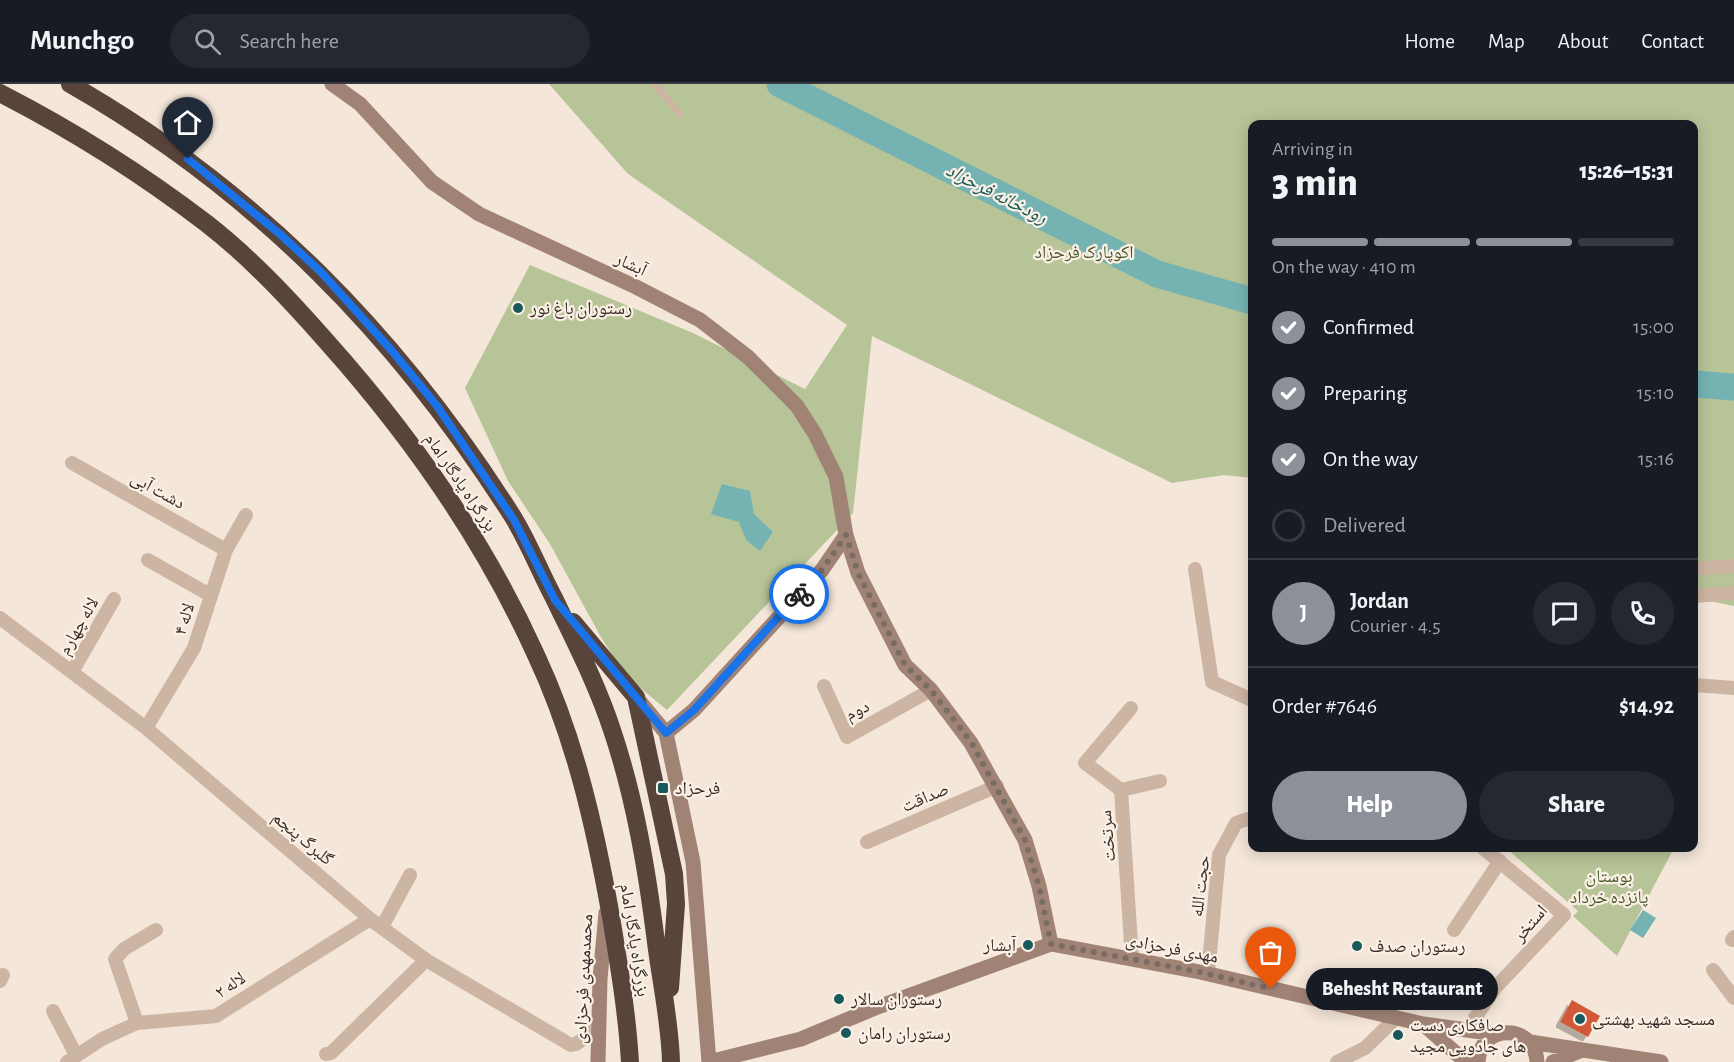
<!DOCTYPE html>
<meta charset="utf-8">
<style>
:root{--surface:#171b24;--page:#242831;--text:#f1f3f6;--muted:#9ea1a6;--line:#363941;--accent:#8c9099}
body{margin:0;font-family:"Alegreya Sans","Noto Naskh Arabic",sans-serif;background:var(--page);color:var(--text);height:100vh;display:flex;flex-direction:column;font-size:22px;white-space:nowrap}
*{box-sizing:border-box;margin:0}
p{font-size:20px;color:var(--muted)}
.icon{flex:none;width:33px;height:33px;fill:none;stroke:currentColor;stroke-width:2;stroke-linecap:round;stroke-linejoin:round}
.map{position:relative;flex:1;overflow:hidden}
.drawer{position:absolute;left:1248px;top:36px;width:450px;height:732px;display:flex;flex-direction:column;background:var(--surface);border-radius:12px;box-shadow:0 3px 15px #0003}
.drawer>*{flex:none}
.pin{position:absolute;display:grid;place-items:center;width:51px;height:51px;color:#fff;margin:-62px -26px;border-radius:50% 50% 50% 0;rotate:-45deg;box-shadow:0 0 6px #0007}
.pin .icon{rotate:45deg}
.courier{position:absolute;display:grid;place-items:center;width:60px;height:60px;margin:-30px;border:4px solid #1a73e8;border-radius:50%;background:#fff;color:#222;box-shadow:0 2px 8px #0007}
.bubble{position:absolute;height:42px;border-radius:21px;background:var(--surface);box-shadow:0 3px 15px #0003;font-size:20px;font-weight:800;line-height:42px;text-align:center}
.summary em{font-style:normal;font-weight:800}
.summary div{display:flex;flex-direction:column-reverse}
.summary{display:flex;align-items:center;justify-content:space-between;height:102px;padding:0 24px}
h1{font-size:39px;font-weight:800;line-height:45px}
.bar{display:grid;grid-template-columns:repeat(4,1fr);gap:9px 6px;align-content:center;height:72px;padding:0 24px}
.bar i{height:8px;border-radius:4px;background:var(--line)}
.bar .on{background:var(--accent)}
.bar p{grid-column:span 4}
.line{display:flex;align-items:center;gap:15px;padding:0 24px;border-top:2px solid var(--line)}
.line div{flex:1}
.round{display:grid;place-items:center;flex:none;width:63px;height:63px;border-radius:32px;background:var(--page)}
ol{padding:0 24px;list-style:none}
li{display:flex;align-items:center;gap:18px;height:66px}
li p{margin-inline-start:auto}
li .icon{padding:6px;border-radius:50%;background:var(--accent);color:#fff;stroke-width:4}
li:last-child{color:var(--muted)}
li i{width:33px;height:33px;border:3px solid var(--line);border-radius:50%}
.action{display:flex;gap:12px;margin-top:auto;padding:12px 24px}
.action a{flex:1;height:69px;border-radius:36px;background:var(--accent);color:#fff;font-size:24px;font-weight:800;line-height:69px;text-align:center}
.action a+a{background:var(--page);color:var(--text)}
header{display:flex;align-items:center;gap:36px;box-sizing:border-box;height:84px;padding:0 30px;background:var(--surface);border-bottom:2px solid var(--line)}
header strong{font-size:28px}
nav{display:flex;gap:33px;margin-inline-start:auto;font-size:21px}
.search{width:420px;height:54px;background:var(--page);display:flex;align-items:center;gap:15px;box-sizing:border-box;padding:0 21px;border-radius:33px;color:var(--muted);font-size:22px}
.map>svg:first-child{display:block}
</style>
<header>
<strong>Munchgo</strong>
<div class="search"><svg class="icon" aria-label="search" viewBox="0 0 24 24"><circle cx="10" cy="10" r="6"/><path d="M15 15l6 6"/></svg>Search here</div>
<nav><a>Home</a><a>Map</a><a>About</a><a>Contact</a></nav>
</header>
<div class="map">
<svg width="1734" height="978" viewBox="0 0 1734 978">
<defs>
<filter id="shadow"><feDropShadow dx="-5" dy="5" stdDeviation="0" flood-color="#0004"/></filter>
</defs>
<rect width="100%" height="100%" fill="#f4e6d9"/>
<path fill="#b7c497" d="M549 0H1734V522L1694 514V40H1252V394L1224 391 1172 399 872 252 853 429 667 626 626 592 602 555 550 460 508 397 465 304 530 181 693 249 805 305 847 241 628 90Z
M1506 764H1674L1617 872 1573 832 1578 827Z"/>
<path fill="#75b3b3" d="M722 400 750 407 754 430 773 448 760 467 746 456 739 438 711 430Z
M1643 826 1656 834 1643 854 1630 846Z"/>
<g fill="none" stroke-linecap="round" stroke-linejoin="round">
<path stroke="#75b3b3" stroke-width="27" d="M780 0 1157 190 1252 217
M1694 300 1734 303"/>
</g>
<path fill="#d15839" filter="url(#shadow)" d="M1572 916 1600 932 1588 953 1560 938Z"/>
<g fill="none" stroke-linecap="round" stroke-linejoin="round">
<path stroke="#cdb5a3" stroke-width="7" d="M655 0 680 31"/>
<path stroke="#cdb5a3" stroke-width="14" d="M72 379 226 466
M148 476 210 511
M1195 485 1212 598 1252 616
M1694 485 1734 482
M1694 512 1734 509
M0 534 146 644 370 835 426 876 571 961 576 960 599 943
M72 588 114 515
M1694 601 1734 604
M824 602 847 653 931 606
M1131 624 1085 679 1121 706 1132 875
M146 644 194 564 226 466 246 431
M1121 706 1160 697
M867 758 997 702
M382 843 410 791
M1454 846 1500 777
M1732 856 1734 853
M1713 886 1734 914
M1208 890 1219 771 1236 739 1247 735 1252 737
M0 897 3 891
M53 927 76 971
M137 939 115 875 124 865 156 846
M1467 946 1495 904 1564 831 1483 764
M326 970 331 969 426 876
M67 978 102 955 137 939 216 932 370 835
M1337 978 1365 964 1396 934"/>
<path stroke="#a08375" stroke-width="15" d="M332 0 360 20 432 98 479 130 636 203 700 236 748 273 797 322 815 350 836 393 846 451 858 489 905 581 931 606 971 659 1025 756 1039 802 1051 860
M636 613 666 649 693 778 709 978
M666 649 694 626 822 486 846 451
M1051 860 1200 888 1423 940 1496 950
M1423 940 1466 978
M1530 958 1661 978
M598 978 600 895 606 829
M709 978 801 955 875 924 1051 860
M1478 978C1480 939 1535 939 1537 978
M1553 978 1582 966"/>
<path stroke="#59443c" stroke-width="18" d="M70 0C256 106 399 253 513 433 529 459 540 488 554 514 575 558 597 600 612 646 635 714 647 787 656 858 661 898 670 938 671 978
M0 9C72 46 142 90 206 139 251 174 290 216 327 258 411 352 484 456 536 571 575 654 595 743 611 833 619 881 627 929 630 978
M573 538 636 613 674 790 676 820 670 904"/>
</g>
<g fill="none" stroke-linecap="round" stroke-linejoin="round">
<path stroke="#796c65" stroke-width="6" stroke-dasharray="0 10.8" d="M799 510 822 486 846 451 858 489 905 581 931 606 971 658 1025 756 1039 802 1051 860 1200 888 1271 905"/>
<path stroke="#1a73e8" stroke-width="8" d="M188 75 281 151 321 188 393 268 437 322 514 436 555 516 666 649 694 626 799 510"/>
</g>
<g fill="#185a5c" stroke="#fbf0e5" stroke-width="2">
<circle cx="518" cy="224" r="6"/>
<rect x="657" y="698" width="12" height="12" rx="3"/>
<circle cx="1028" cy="861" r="6"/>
<circle cx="1357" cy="862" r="6"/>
<circle cx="839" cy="915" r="6"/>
<circle cx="1580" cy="935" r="6"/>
<circle cx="846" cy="949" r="6"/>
<circle cx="1398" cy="951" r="6"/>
</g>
<g text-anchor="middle" stroke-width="4.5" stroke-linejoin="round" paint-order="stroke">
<g font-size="18" fill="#485828" stroke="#fbf0e5">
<text x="1084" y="174">اکوپارک فرحزاد</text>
<text x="1609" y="798">بوستان<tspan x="1609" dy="21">پانزده خرداد</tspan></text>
</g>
<g font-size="18" fill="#372b26" stroke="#fbf0e5">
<text transform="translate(631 180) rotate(25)" y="6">آبشار</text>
<text transform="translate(461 398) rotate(56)" y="6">بزرگراه یادگار امام</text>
<text transform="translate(158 406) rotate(29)" y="6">دشت آبی</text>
<text transform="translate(184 535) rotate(-73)" y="6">لاله ۴</text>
<text transform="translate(78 542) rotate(-60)" y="6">لاله چهارم</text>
<text transform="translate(857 626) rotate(-27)" y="6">دوم</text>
<text transform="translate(925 713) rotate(-23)" y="6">صداقت</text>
<text transform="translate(1107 752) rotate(-95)" y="6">سرتخت</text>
<text transform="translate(303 754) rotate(40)" y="6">گلبرگ پنجم</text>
<text transform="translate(1200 802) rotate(-83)" y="6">حجت الله</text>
<text transform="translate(1530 839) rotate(-49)" y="6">استخر</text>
<text transform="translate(635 856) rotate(81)" y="6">بزرگراه یادگار امام</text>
<text transform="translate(1172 864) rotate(11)" y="6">مهدی فرحزادی</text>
<text transform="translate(583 895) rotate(-87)" y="6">محمدمهدی فرحزادی</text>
<text transform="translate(230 901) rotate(-34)" y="6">لاله ۲</text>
</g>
<g font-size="18" fill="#372b26" stroke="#fbf0e5" text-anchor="start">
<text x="530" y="230">رستوران باغ نور</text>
<text x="675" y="710">فرحزاد</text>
<text x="1016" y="867" text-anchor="end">آبشار</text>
<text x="1369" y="868">رستوران صدف</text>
<text x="851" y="921">رستوران سالار</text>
<text x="1592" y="941">مسجد شهید بهشتی</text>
<text x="1410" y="947">صافکاری دست<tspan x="1410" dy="21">های جادویی مجید</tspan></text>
<text x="858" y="955">رستوران رامان</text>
</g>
<g font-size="20" font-style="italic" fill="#185a5c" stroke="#fbf0e5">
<text transform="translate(997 109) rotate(27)" y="7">رودخانه فرحزاد</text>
</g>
</g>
</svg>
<div class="pin" style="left:1271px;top:905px;background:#ea580c"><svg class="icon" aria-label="bag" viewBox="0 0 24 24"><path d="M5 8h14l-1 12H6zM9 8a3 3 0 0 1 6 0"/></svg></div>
<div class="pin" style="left:188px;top:75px;background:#1f2937"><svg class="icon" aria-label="home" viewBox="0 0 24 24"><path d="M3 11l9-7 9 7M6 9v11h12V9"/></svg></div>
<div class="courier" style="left:799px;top:510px"><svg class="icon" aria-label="bike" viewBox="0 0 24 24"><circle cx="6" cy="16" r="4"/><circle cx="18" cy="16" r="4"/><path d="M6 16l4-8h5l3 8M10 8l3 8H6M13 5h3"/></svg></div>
<div class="bubble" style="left:1306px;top:884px;width:192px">Behesht Restaurant</div>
<section class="drawer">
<div class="summary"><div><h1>3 min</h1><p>Arriving in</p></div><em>15:26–15:31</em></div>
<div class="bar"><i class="on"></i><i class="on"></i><i class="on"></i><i></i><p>On the way · 410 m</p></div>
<ol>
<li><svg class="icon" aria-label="check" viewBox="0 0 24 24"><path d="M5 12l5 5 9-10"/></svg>Confirmed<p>15:00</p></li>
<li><svg class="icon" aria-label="check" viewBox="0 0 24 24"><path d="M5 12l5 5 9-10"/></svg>Preparing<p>15:10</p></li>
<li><svg class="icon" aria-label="check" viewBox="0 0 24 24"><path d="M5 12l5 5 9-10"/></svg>On the way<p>15:16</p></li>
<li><i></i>Delivered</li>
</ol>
<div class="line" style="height:108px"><b class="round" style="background:var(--accent);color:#fff">J</b><div><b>Jordan</b><p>Courier · 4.5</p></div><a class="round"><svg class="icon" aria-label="chat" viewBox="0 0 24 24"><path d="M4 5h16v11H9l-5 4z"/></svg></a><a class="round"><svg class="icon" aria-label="phone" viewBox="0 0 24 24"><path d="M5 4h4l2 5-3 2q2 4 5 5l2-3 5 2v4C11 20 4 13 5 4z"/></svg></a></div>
<div class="line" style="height:78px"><div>Order #7646</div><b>$14.92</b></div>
<div class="action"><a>Help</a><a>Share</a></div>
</section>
</div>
